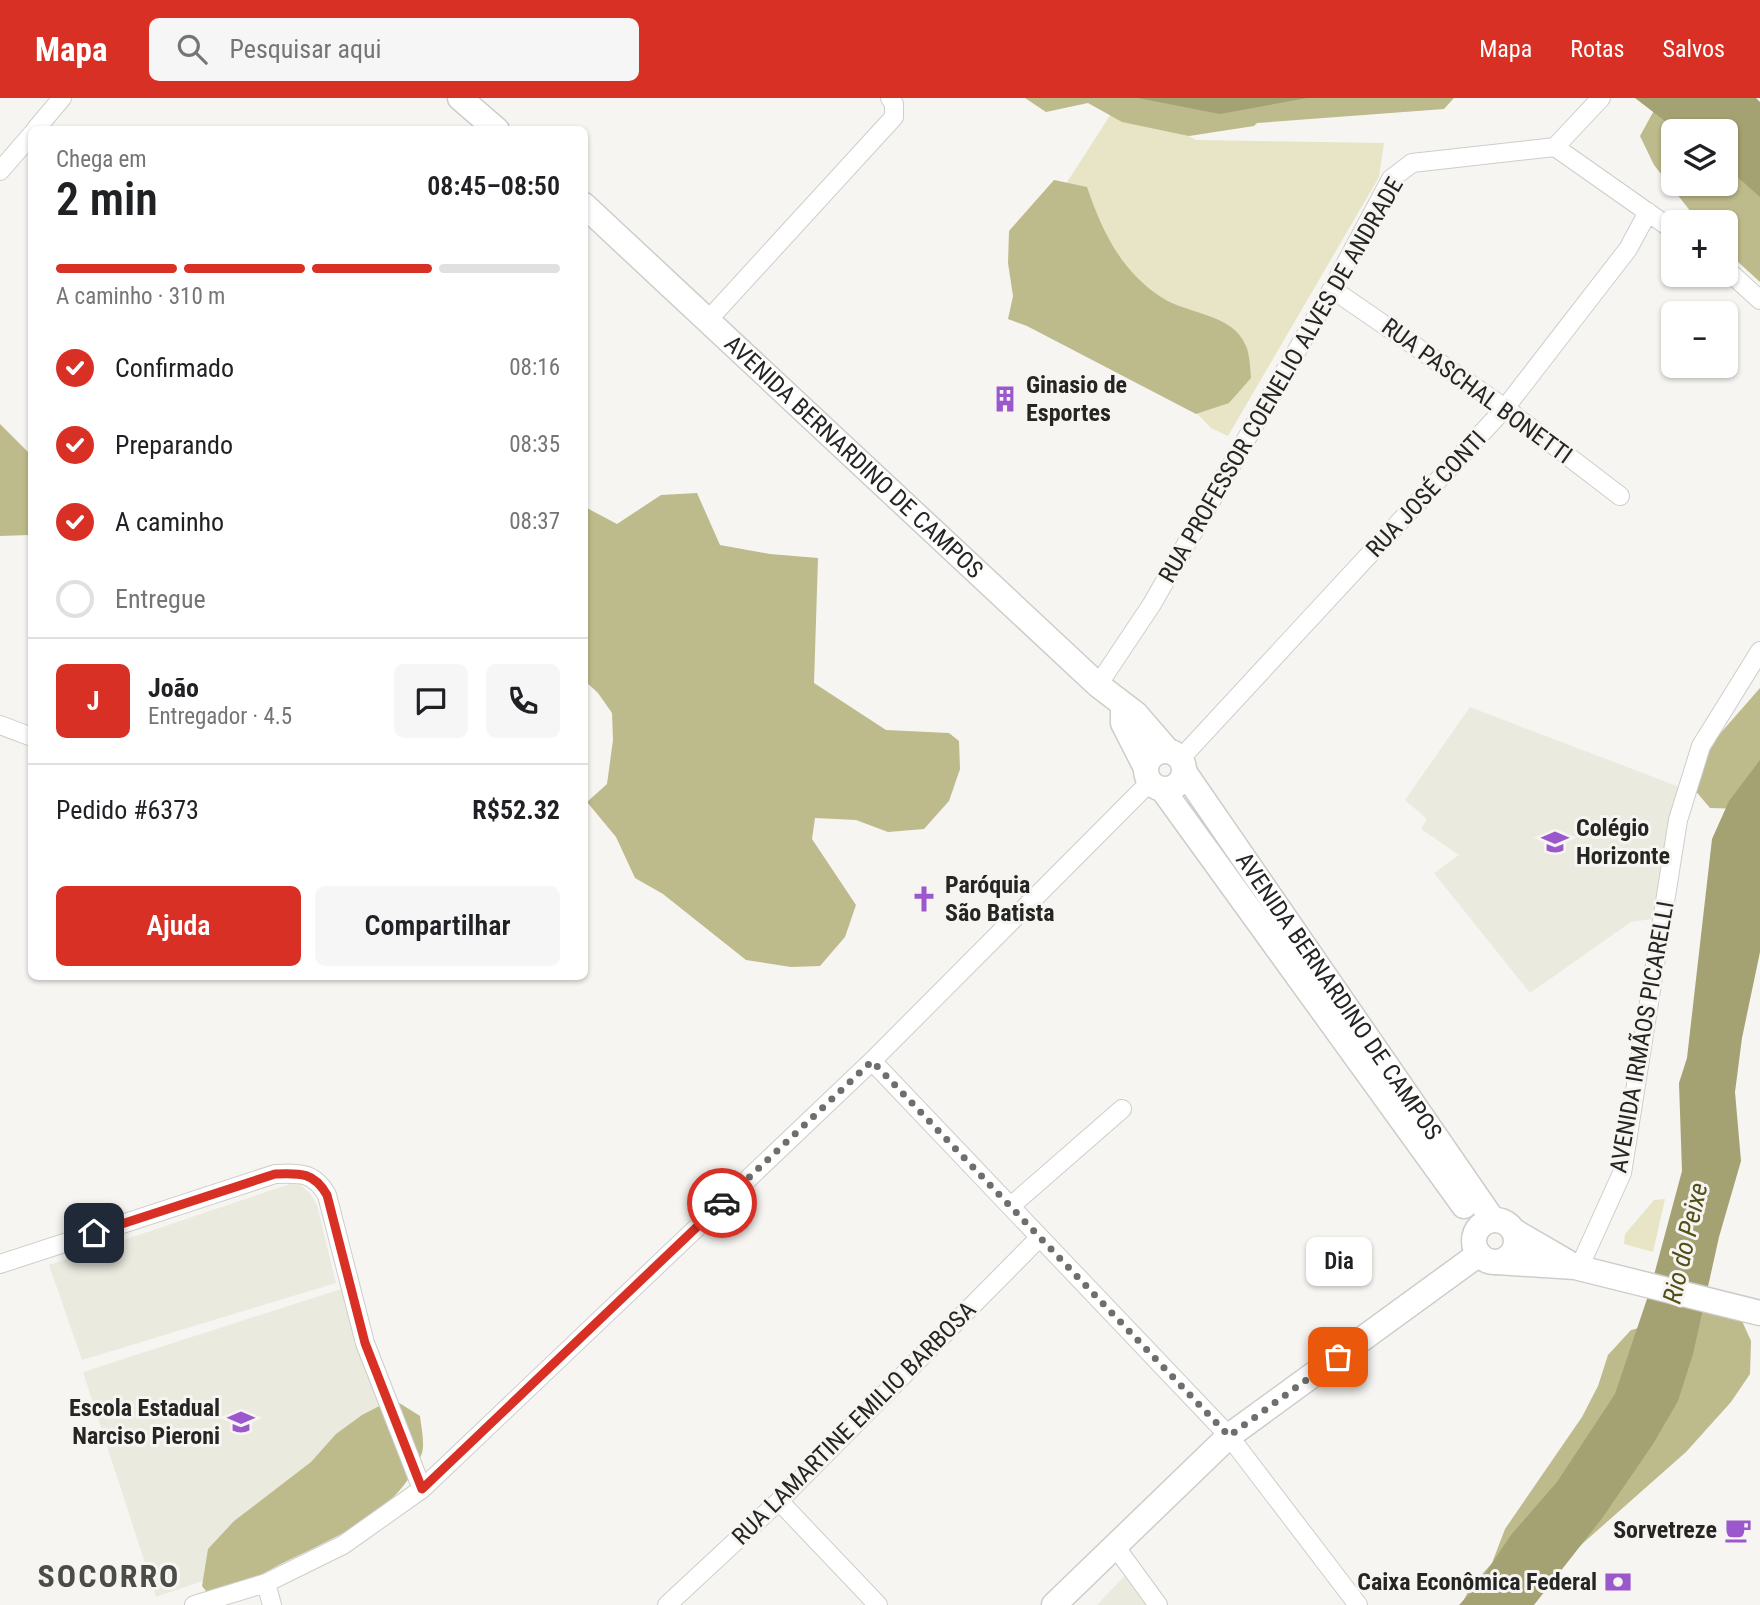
<!DOCTYPE html>
<html lang="pt">
<meta charset="utf-8">
<style>
:root{--surface:#fff;--page:#f6f6f6;--text:#202124;--muted:#757577;--line:#e0e0e0;--accent:#d93025}
body{margin:0;font-family:"Roboto Condensed",sans-serif;background:var(--page);color:var(--text);height:100vh;display:flex;flex-direction:column;font-size:26px;white-space:nowrap}
*{box-sizing:border-box;margin:0}
p{font-size:23px;color:var(--muted)}
.icon{flex:none;width:38px;height:38px;fill:none;stroke:currentColor;stroke-width:2;stroke-linecap:round;stroke-linejoin:round}
.map{position:relative;flex:1;overflow:hidden}
.sheet{position:absolute;left:28px;top:28px;width:560px;height:854px;display:flex;flex-direction:column;background:var(--surface);border-radius:10px;box-shadow:0 2px 5px #0004}
.sheet>*{flex:none}
.buttons{position:absolute;left:1661px;top:21px;display:grid;gap:14px}
.buttons a{display:grid;place-items:center;width:77px;height:77px;border-radius:10px;background:var(--surface);box-shadow:0 2px 5px #0004;font-size:35px}
.pin{position:absolute;display:grid;place-items:center;width:60px;height:60px;color:#fff;margin:-30px;border-radius:14px;box-shadow:0 4px 10px #0006}
.courier{position:absolute;display:grid;place-items:center;width:70px;height:70px;margin:-35px;border:5px solid #d93025;border-radius:50%;background:#fff;color:#222;box-shadow:0 2px 9px #0007}
.bubble{position:absolute;height:49px;border-radius:10px;background:var(--surface);box-shadow:0 2px 5px #0004;font-size:23px;font-weight:600;line-height:49px;text-align:center}
.summary em{font-style:normal;font-weight:600}
.summary div{display:flex;flex-direction:column-reverse}
.summary{display:flex;align-items:center;justify-content:space-between;height:119px;padding:0 28px}
h1{font-size:46px;font-weight:600;line-height:52px}
.bar{display:grid;grid-template-columns:repeat(4,1fr);gap:10px 7px;align-content:center;height:84px;padding:0 28px}
.bar i{height:9px;border-radius:5px;background:var(--line)}
.bar .active{background:var(--accent)}
.bar p{grid-column:span 4}
.line{display:flex;align-items:center;gap:18px;padding:0 28px;border-top:2px solid var(--line)}
.line div{flex:1}
.round{display:grid;place-items:center;flex:none;width:74px;height:74px;border-radius:10px;background:var(--page)}
ol{padding:0 28px;list-style:none}
li{display:flex;align-items:center;gap:21px;height:77px}
li p{margin-inline-start:auto}
li .icon{padding:7px;border-radius:50%;background:var(--accent);color:#fff;stroke-width:4}
li:last-child{color:var(--muted)}
li i{width:38px;height:38px;border:4px solid var(--line);border-radius:50%}
.button{display:flex;gap:14px;margin-top:auto;padding:14px 28px}
.button a{flex:1;height:80px;border-radius:10px;background:var(--accent);color:#fff;font-size:28px;font-weight:600;line-height:80px;text-align:center}
.button a+a{background:var(--page);color:var(--text)}
header{display:flex;align-items:center;gap:42px;box-sizing:border-box;height:98px;padding:0 35px;background:var(--accent);color:#fff}
header strong{font-size:33px}
nav{display:flex;gap:38px;margin-inline-start:auto;font-size:24px}
.search{width:490px;height:63px;background:var(--page);display:flex;align-items:center;gap:18px;box-sizing:border-box;padding:0 24px;border-radius:10px;color:var(--muted);font-size:26px}
.map>svg:first-child{display:block}
</style>
<header>
<strong>Mapa</strong>
<div class="search"><svg class="icon" aria-label="search" viewBox="0 0 24 24"><circle cx="10" cy="10" r="6"/><path d="M15 15l6 6"/></svg>Pesquisar aqui</div>
<nav><a>Mapa</a><a>Rotas</a><a>Salvos</a></nav>
</header>
<div class="map">
<svg width="1760" height="1507" viewBox="0 0 1760 1507">
<rect width="100%" height="100%" fill="#f6f5f2"/>
<path fill="#ebeadf" d="M1470 609 1682 690 1658 820 1631 824 1530 895 1434 775 1459 757 1421 731 1427 721 1405 702Z
M296 1084 309 1094 317 1107 336 1185 82 1262 49 1167Z
M341 1191 400 1374 320 1442 156 1499 83 1274Z
M1127 1475 1151 1507H1097Z"/>
<path fill="#e7e5c5" d="M1120 2 1196 42 1384 45 1379 79 1228 338 1211 330 1170 288 1022 154Z
M1665 1101 1653 1154 1624 1146 1625 1136 1654 1102Z"/>
<path fill="#bdba8b" d="M1025 0H1454L1444 11 1257 25 1254 28 1189 38 1122 24 1088 5 1046 14Z
M1657 7 1724 33H1673V86H1726V35L1760 62V184L1726 153V124H1699L1654 67 1640 38Z
M1054 82 1087 89C1102 133 1121 173 1161 199 1188 217 1233 215 1246 248 1250 257 1250 270 1251 280L1229 305 1196 316 1027 228 1008 221 1013 198 1008 165 1009 133Z
M0 326 31 357 29 437 0 438Z
M697 395 720 447 770 456 818 460 814 585 886 632 949 635 959 643 960 671 949 703 924 731 888 734 856 722 815 720 812 741 856 807 845 839 820 868 791 869 746 862 663 796 635 780 616 739 587 704 607 686 613 642 612 615 598 595 585 583V409L617 426 661 397Z
M1760 590V700L1743 711 1710 710 1688 684 1704 654Z
M1704 1213 1738 1214 1751 1243 1750 1276 1731 1304 1686 1354 1530 1492 1461 1507 1470 1490 1492 1465 1505 1431 1582 1319 1598 1288 1608 1257 1631 1232Z
M393 1301 420 1318C421 1328 425 1345 422 1355 397 1422 321 1443 266 1474 248 1484 234 1497 216 1506L202 1488 208 1451 234 1423 311 1364 336 1336 362 1317Z"/>
<path fill="#a4a172" d="M1138 0H1307L1220 16Z
M1635 0H1756L1760 4V99L1726 69V33H1678Z
M1760 662V854L1742 940 1735 994 1741 1063 1719 1139 1693 1256 1678 1303 1653 1346 1603 1419 1534 1507H1459L1476 1489 1511 1437 1557 1384 1615 1296 1650 1192 1682 1073 1679 985 1687 960 1712 741 1729 703Z"/>
<g fill="none" stroke-linecap="round" stroke-linejoin="round">
<g stroke="#cdcdca" stroke-width="20">
<path id="street" d="M35 32 62 0
M1555 49 1673 132
M1555 49 1601 0
M0 73 32 36
M1726 171 1760 202
M1332 191 1505 310 1620 398
M709 221 894 19V6L890 0
M1098 587 1152 506 1332 191 1391 81 1412 65 1555 49
M0 627 32 639
M1181 660 1505 310 1628 151 1648 114
M872 963 1229 1338 1358 1507
M1012 1107 1122 1011
M0 1166 275 1076C300 1075 314 1074 327 1097L365 1245 422 1391
M1579 1170 1622 1075 1678 722 1701 648 1760 553
M779 1403 878 1507
M1115 1448 1158 1507
M266 1485 272 1507
M194 1507 266 1485 343 1447 422 1391 872 963 1150 684
M667 1507 779 1403 1039 1140"/>
</g>
<g stroke="#cdcdca" stroke-width="27">
<g id="secondary">
<path d="M460 0 497 32"/>
<path id="s1" d="M584 107 1098 587 1136 616 1168 653"/>
<path d="M1123 609V625L1146 670"/>
<circle cx="1165" cy="672" r="19"/>
<path id="s2" d="M1185 675 1493 1122"/>
<path d="M1163 692 1464 1108"/>
<circle cx="1495" cy="1143" r="21"/>
<path d="M1514 1133 1569 1165"/>
<path d="M1497 1164 1575 1169 1760 1215"/>
<path d="M1054 1507 1229 1338 1479 1156"/>
</g>
</g>
<use href="#street" stroke="#fff" stroke-width="18"/>
<use href="#secondary" stroke="#fff" stroke-width="24"/>
</g>
<g fill="none" stroke-linecap="round" stroke-linejoin="round">
<path stroke="#6e6e6c" stroke-width="7" stroke-dasharray="0 12.6" d="M722 1105 872 963 1229 1338 1338 1259"/>
<path stroke="#d93025" stroke-width="9" d="M94 1135 275 1076C300 1075 314 1074 327 1097L365 1245 422 1391 722 1105"/>
</g>
<defs>
<g id="building-bare" transform="scale(2.1)"><path d="M-4-6H4V6H1V3H-1V6H-4ZM-2.5-4.3h1.7v1.8h-1.7ZM.8-4.3h1.7v1.8H.8ZM-2.5-1h1.7V.8h-1.7ZM.8-1h1.7V.8H.8Z" fill="#9b58cd" stroke="#f6f5f2" stroke-width="2.5" paint-order="stroke"/></g>
<g id="school-bare" transform="scale(2.1)"><path d="M0-5L7-2L0 1L-7-2ZM-4 1L0 2.5L4 1V4Q0 6-4 4Z" fill="#9b58cd" stroke="#f6f5f2" stroke-width="2.5" paint-order="stroke"/></g>
<g id="church-bare" transform="scale(2.1)"><path d="M-1.2-6h2.4v3.5h3.3v2.4h-3.3V6h-2.4V-.1h-3.3v-2.4h3.3Z" fill="#9b58cd" stroke="#f6f5f2" stroke-width="2.5" paint-order="stroke"/></g>
<g id="cafe-bare" transform="scale(2.1)"><path d="M-5.5-4.5H6V0H3Q3 3.5 0 3.5H-2.5Q-5.5 3.5-5.5 0ZM3-3.2v2h1.7v-2ZM-6 4.5H4V6H-6Z" fill="#9b58cd" stroke="#f6f5f2" stroke-width="2.5" paint-order="stroke"/></g>
<g id="bank-bare" transform="scale(2.1)"><path d="M-6-4H6V4H-6ZM0-2.3a2.3 2.3 0 1 0 0 4.6a2.3 2.3 0 1 0 0-4.6Z" fill="#9b58cd" stroke="#f6f5f2" stroke-width="2.5" paint-order="stroke"/></g>
</defs>
<g fill-rule="evenodd">
<use href="#building-bare" x="1005" y="301"/>
<use href="#school-bare" x="1555" y="744"/>
<use href="#church-bare" x="924" y="801"/>
<use href="#school-bare" x="241" y="1324"/>
<use href="#cafe-bare" x="1738" y="1432"/>
<use href="#bank-bare" x="1618" y="1484"/>
</g>
<g text-anchor="middle" stroke-width="6" stroke-linejoin="round" paint-order="stroke">
<g font-size="24" fill="#252524" stroke="#f6f5f2">
<text transform="translate(1281 282) rotate(-60)" y="8">RUA PROFESSOR COENELIO ALVES DE ANDRADE</text>
<text transform="translate(1477 293) rotate(36)" y="8">RUA PASCHAL BONETTI</text>
<text dy="8" stroke="none"><textPath href="#s1" startOffset="369">AVENIDA BERNARDINO DE CAMPOS</textPath></text>
<text transform="translate(1426 396) rotate(-47)" y="8">RUA JOSÉ CONTI</text>
<text dy="8" stroke="none"><textPath href="#s2" startOffset="271">AVENIDA BERNARDINO DE CAMPOS</textPath></text>
<text transform="translate(1642 939) rotate(-80)" y="8">AVENIDA IRMÃOS PICARELLI</text>
<text transform="translate(854 1325) rotate(-45)" y="8">RUA LAMARTINE EMILIO BARBOSA</text>
</g>
<g font-size="24" font-weight="bold" fill="#252524" stroke="#f6f5f2" text-anchor="start">
<text x="1026" y="295">Ginasio de<tspan x="1026" dy="28">Esportes</tspan></text>
<text x="1576" y="738">Colégio<tspan x="1576" dy="28">Horizonte</tspan></text>
<text x="945" y="795">Paróquia<tspan x="945" dy="28">São Batista</tspan></text>
<text x="220" y="1318" text-anchor="end">Escola Estadual<tspan x="220" dy="28">Narciso Pieroni</tspan></text>
<text x="1717" y="1440" text-anchor="end">Sorvetreze</text>
<text x="1597" y="1492" text-anchor="end">Caixa Econômica Federal</text>
</g>
<g font-size="26" font-style="italic" fill="#544f18" stroke="#f6f5f2">
<text transform="translate(1685 1145) rotate(-77)" y="9">Rio do Peixe</text>
</g>
<g font-size="32" font-weight="bold" letter-spacing="2" fill="#4b4b48" stroke="#f6f5f2">
<text x="109" y="1489">SOCORRO</text>
</g>
</g>
</svg>
<div class="buttons">
<a><svg class="icon" aria-label="layers" viewBox="0 0 24 24"><path d="M12 4l9 5-9 5-9-5zM3 14l9 5 9-5"/></svg></a>
<a>+</a>
<a>−</a>
</div>
<div class="pin" style="left:1338px;top:1259px;background:#ea580c"><svg class="icon" aria-label="bag" viewBox="0 0 24 24"><path d="M5 8h14l-1 12H6zM9 8a3 3 0 0 1 6 0"/></svg></div>
<div class="pin" style="left:94px;top:1135px;background:#1f2937"><svg class="icon" aria-label="home" viewBox="0 0 24 24"><path d="M3 11l9-7 9 7M6 9v11h12V9"/></svg></div>
<div class="courier" style="left:722px;top:1105px"><svg class="icon" aria-label="car" viewBox="0 0 24 24"><path d="M5 17H2v-5l4-1 3-4h7l3 4 3 1v5h-3M9 17h6M6 11h13"/><circle cx="7" cy="17" r="2"/><circle cx="17" cy="17" r="2"/></svg></div>
<div class="bubble" style="left:1306px;top:1139px;width:66px">Dia</div>
<section class="sheet">
<div class="summary"><div><h1>2 min</h1><p>Chega em</p></div><em>08:45–08:50</em></div>
<div class="bar"><i class="active"></i><i class="active"></i><i class="active"></i><i></i><p>A caminho · 310 m</p></div>
<ol>
<li><svg class="icon" aria-label="check" viewBox="0 0 24 24"><path d="M5 12l5 5 9-10"/></svg>Confirmado<p>08:16</p></li>
<li><svg class="icon" aria-label="check" viewBox="0 0 24 24"><path d="M5 12l5 5 9-10"/></svg>Preparando<p>08:35</p></li>
<li><svg class="icon" aria-label="check" viewBox="0 0 24 24"><path d="M5 12l5 5 9-10"/></svg>A caminho<p>08:37</p></li>
<li><i></i>Entregue</li>
</ol>
<div class="line" style="height:126px"><b class="round" style="background:var(--accent);color:#fff">J</b><div><b>João</b><p>Entregador · 4.5</p></div><a class="round"><svg class="icon" aria-label="chat" viewBox="0 0 24 24"><path d="M4 5h16v11H9l-5 4z"/></svg></a><a class="round"><svg class="icon" aria-label="phone" viewBox="0 0 24 24"><path d="M5 4h4l2 5-3 2q2 4 5 5l2-3 5 2v4C11 20 4 13 5 4z"/></svg></a></div>
<div class="line" style="height:91px"><div>Pedido #6373</div><b>R$52.32</b></div>
<div class="button"><a>Ajuda</a><a>Compartilhar</a></div>
</section>
</div>
